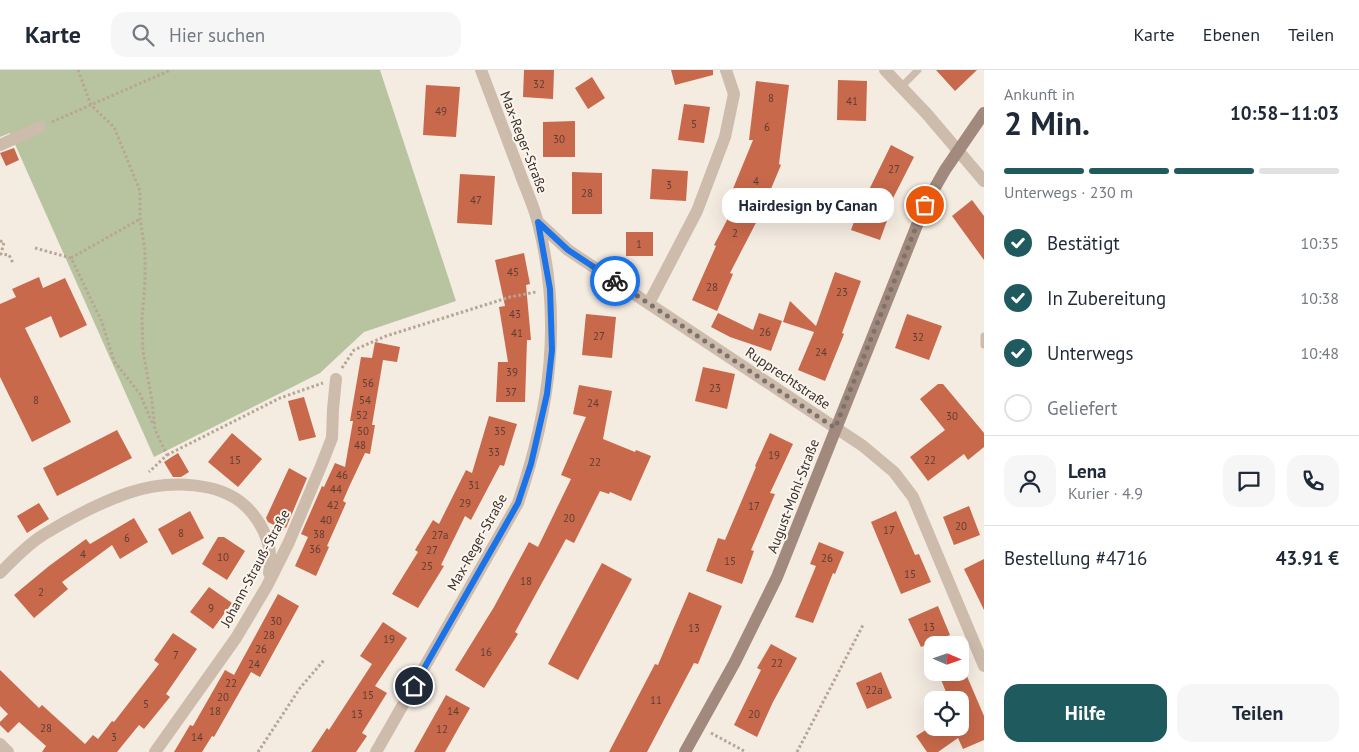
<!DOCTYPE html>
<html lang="de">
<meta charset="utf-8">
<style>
:root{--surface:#fff;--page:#f6f6f7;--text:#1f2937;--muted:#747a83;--line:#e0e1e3;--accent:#1f5a5e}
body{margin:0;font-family:"PT Sans",sans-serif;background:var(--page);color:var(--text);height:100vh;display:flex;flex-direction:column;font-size:19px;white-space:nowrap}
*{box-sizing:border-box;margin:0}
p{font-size:16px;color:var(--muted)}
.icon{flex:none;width:28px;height:28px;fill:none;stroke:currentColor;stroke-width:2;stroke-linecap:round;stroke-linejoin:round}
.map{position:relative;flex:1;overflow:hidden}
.drawer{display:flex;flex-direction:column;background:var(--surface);width:375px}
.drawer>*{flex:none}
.needle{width:32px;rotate:92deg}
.fabs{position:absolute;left:924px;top:566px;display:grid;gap:10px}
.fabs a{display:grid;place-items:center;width:45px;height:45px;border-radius:10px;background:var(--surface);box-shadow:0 5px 20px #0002;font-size:25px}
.pin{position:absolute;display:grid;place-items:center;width:42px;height:42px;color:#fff;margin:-21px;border:2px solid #fff;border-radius:50%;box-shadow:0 1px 5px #0007}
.courier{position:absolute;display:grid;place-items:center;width:50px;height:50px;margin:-25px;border:4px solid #1a73e8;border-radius:50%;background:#fff;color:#222;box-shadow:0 1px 6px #0007}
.bubble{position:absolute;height:35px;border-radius:15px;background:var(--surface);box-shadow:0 5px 20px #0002;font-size:16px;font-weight:800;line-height:35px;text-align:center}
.overview em{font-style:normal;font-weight:800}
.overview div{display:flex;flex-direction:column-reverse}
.overview{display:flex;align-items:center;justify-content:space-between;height:85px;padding:0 20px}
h1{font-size:32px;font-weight:800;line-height:38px}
.bar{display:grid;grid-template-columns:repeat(4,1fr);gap:8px 5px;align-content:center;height:60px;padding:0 20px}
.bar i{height:6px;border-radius:4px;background:var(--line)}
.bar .on{background:var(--accent)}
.bar p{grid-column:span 4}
.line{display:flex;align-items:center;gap:12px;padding:0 20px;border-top:1px solid var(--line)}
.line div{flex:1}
.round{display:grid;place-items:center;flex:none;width:52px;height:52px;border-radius:15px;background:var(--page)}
ol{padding:0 20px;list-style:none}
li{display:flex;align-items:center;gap:15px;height:55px}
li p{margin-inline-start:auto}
li .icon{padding:5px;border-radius:50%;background:var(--accent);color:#fff;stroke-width:4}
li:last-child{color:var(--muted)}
li i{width:28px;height:28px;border:2px solid var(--line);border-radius:50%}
.primary-button{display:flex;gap:10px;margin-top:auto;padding:10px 20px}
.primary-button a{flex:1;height:58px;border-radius:15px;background:var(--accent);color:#fff;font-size:20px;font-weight:800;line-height:58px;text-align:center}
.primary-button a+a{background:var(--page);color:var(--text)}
header{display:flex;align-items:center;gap:30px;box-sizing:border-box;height:70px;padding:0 25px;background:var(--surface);border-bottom:1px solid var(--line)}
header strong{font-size:24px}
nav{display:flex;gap:28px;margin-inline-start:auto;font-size:18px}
.search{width:350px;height:45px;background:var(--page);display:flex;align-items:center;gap:12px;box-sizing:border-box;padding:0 18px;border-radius:15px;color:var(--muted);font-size:19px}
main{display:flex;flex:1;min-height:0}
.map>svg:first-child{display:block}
</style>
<header>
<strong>Karte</strong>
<div class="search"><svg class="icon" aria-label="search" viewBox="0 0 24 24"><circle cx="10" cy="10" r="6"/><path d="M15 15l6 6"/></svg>Hier suchen</div>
<nav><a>Karte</a><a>Ebenen</a><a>Teilen</a></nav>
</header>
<main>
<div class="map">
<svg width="984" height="682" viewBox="0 0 984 682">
<rect width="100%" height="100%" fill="#f4ebe1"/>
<path fill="#b8c4a0" d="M0 0H380L456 231 364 262 320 303 154 387 10 63 0 67Z"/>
<path fill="#c8694b" d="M524 0H554L553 29 523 27Z
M671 0H713V5L675 15Z
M936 0H977L955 21Z
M592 7 605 28 588 39 575 18Z
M838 10 867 11 866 51 837 50Z
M756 11 789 15 779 94 781 95 760 145 730 203 733 204 717 241 692 230 716 176 714 175 738 129 730 126 753 70H749Z
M426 15 460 17 456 67 423 65Z
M684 34 710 37 704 73 678 70Z
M575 51V87H543V52Z
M891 75 914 87 889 136 892 137 880 170 851 160 863 127 865 128Z
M14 78 19 90 6 96 0 83Z
M652 99 688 101 686 131 650 129Z
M572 102 602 103V144H572Z
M460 104 495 106 492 155 457 153Z
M972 130 984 146V190L952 146Z
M626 162H653V186H626Z
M524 183 530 214 526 215 531 270H527L525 332H496L498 292H508L499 237 505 236 495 190Z
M835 202 861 211 842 263 844 264 825 311 798 300 814 262 783 252 790 231 816 256Z
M39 207 43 218 65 208 87 255 60 268 51 246 25 258 71 352 32 372 0 307V234L16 227 12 219Z
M718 243 753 260 759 243 782 251 771 281 730 267 711 257Z
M586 244 616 247 612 288 582 285Z
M907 244 942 256 929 290 895 278Z
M375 272 400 277 397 292 383 290 372 355H375L370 384 365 383 349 417 343 431 346 433 327 476 329 477 316 506 295 496 308 467 301 464 322 416 324 417 335 393 345 397 353 351H350L361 287 372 288Z
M703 297 735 304 727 339 695 331Z
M938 314H943L984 363V377L968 390 964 384 928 411 910 387 945 360 920 329Z
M579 315 612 321 603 369 635 382 636 380 651 386 631 431 610 422 609 424 600 421 574 473 566 469 515 562 518 564 484 618 455 600 494 537 529 472 538 477 571 409 561 405 586 347 573 344Z
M304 327 316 367 299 371 288 331Z
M489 346 517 354 504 396 500 395 471 450 465 446 441 495 444 496 418 538 392 524 418 482 415 480 433 450 439 454 466 400 472 403Z
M117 360 132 388 57 426 43 398Z
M232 363 262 389 238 417 208 392Z
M770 363 793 374 770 423 775 424 751 480 754 481 742 514 706 501 718 468 725 470 756 397 755 396Z
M178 383 189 402 181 407H173L164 392Z
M289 398 307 408 286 458 285 457 283 460 268 452 266 448Z
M39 433 49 449 27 463 17 446Z
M969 436 980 465 954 475 943 447Z
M190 441 204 468 172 485 158 459Z
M896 441 915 485 919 484 931 512 901 524 871 452Z
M134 448 148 472 120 489 112 475 62 512 68 519 34 548 14 525 49 496 86 469 90 474Z
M218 467H224L245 481 227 510 202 494Z
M819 472 844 482 835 504 833 503 813 553 795 547 816 496 810 494Z
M984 489V540L964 499Z
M602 493 632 509 578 610 548 594Z
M209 517 232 533 213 559 190 542Z
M689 522 722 536 698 594 694 593 647 682H609L655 594 658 595Z
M278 524 299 536 260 607 251 602 214 667 212 666 202 682H174L190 655 193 656 225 600 234 605Z
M938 536 950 565 921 577 908 549Z
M383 552 407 568 375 616 387 623 362 663 367 666 356 682H311L327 658 329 660 372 594 360 586Z
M173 563 197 579 166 624 170 627 144 659 139 655 117 682H42L46 676 19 652 8 663 0 655V652L8 644 0 636V600L39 638 42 635 85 674 93 665 98 669 112 651 114 652 159 594 154 590Z
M771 574 797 588 773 632 757 667 734 655 761 600 757 598Z
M960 590 984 646V670L963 679 958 668 938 682H927L916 666 929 658H960V622L948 627 938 602H960Z
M881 602 892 628 867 639 856 613Z
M446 625 470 638 459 657 445 682H414Z"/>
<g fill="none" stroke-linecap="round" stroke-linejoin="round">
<path stroke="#b9a596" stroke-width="3" stroke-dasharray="2.5 2.5" stroke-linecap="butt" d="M78 0 91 35 114 57 140 121V149L145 180V212L142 249 143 281 152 331 155 360 167 385 149 402
M52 52 171 0
M0 171 4 172 1 184 9 185 13 193
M35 178 71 188 102 252 114 291 140 324 153 355
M71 188 140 149
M342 298 354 280 386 266 510 227 536 222
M167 385 280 328 323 313
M711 663 746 682
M258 682 300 618 325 589
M797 682 863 555"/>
<path stroke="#cdbbac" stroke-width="7" d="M901 17 918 0
M984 266V275"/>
<path stroke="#cdbbac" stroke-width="12" d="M885 0 926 43 984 111
M0 75 40 57
M538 152 568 180 863 376 894 402 913 427 984 596
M649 233 697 141 725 67 734 24 726 0
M0 503C13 490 27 475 43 465 69 449 99 433 128 423 166 410 225 409 252 443 266 460 273 481 269 503
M155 682 236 568 267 516 289 472 321 396 332 368 333 339 336 309
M376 682 518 433C550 339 563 251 538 153 534 136 526 120 520 103 507 69 494 34 481 0"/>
<path stroke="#cdbbac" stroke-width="12" d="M0 674 8 682"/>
<path stroke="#a18a7d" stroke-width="12" d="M685 682 735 592 777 507 925 135 945 100 984 43"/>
</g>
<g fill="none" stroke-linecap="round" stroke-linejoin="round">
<path stroke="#7c716b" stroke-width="5" stroke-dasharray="0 9" d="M615 211 835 358 925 135"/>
<path stroke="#1a73e8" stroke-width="6" d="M414 616 518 433 531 394 547 324 552 280 550 219 538 152 568 180 615 211"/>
</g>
<g text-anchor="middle" stroke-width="4" stroke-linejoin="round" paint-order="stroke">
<g font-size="11" fill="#5e3e33">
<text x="539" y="18">32</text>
<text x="771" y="32">8</text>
<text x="852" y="35">41</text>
<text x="441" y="45">49</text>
<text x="694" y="58">5</text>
<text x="767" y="61">6</text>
<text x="559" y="73">30</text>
<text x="894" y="103">27</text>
<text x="756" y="115">4</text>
<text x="669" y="119">3</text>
<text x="587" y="127">28</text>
<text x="476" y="134">47</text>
<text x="735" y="167">2</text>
<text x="639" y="178">1</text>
<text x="513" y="206">45</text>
<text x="712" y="221">28</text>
<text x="842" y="226">23</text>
<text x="515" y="248">43</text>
<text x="765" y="266">26</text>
<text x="517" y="267">41</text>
<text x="599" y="270">27</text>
<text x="918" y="271">32</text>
<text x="821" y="286">24</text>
<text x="512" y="306">39</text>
<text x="368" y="317">56</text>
<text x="715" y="322">23</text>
<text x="511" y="326">37</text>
<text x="36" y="334">8</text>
<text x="365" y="334">54</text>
<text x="593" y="337">24</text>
<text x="362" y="349">52</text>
<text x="952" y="350">30</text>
<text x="363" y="365">50</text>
<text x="500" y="365">35</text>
<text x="360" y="379">48</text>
<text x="494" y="386">33</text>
<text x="774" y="389">19</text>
<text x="235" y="394">15</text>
<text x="930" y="394">22</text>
<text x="595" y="396">22</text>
<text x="342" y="409">46</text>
<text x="474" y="419">31</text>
<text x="336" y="423">44</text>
<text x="465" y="437">29</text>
<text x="333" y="439">42</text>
<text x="754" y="440">17</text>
<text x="569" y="452">20</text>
<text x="326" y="454">40</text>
<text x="961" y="460">20</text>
<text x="889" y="464">17</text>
<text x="181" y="467">8</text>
<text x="319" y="468">38</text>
<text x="440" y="469">27a</text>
<text x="127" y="472">6</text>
<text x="315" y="483">36</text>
<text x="432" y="484">27</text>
<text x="83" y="488">4</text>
<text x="223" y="491">10</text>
<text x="827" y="492">26</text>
<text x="730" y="495">15</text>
<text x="427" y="500">25</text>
<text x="910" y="508">15</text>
<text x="526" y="515">18</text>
<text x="41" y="526">2</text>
<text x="211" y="542">9</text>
<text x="276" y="555">30</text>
<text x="929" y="561">13</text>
<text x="694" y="562">13</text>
<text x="269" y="569">28</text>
<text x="389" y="573">19</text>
<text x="261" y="583">26</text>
<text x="486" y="586">16</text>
<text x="176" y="589">7</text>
<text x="777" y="597">22</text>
<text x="254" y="598">24</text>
<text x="231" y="617">22</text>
<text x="874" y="624">22a</text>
<text x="368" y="629">15</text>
<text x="223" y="631">20</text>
<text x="656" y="634">11</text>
<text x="146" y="638">5</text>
<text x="215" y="645">18</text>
<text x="453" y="645">14</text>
<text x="357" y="648">13</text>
<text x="754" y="648">20</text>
<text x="46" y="662">28</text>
<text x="442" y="663">12</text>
<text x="114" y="671">3</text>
<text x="197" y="671">14</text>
</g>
<g font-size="14" fill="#3b302b" stroke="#fbf5ee">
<text transform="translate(524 72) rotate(69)" y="5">Max-Reger-Straße</text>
<text transform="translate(788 308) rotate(34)" y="5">Rupprechtstraße</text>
<text transform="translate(793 426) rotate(-69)" y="5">August-Mohl-Straße</text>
<text transform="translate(477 472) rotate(-61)" y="5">Max-Reger-Straße</text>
<text transform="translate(255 498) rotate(-62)" y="5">Johann-Strauß-Straße</text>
</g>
</g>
</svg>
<div class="fabs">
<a><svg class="needle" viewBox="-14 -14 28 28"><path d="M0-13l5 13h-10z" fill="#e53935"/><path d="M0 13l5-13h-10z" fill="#747a83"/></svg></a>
<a><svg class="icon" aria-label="locate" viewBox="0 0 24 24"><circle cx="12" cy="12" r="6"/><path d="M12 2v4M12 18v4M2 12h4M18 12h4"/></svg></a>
</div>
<div class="pin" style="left:925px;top:135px;background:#ea580c"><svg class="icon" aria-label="bag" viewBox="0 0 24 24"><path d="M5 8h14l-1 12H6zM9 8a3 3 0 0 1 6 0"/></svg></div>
<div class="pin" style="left:414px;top:616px;background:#1f2937"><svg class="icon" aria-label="home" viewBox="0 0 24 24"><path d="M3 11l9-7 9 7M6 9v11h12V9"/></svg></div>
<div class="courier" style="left:615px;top:211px"><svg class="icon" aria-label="bike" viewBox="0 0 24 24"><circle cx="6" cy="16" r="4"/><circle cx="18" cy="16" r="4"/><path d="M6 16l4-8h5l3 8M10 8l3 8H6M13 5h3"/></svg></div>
<div class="bubble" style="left:722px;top:118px;width:172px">Hairdesign by Canan</div>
</div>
<section class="drawer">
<div class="overview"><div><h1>2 Min.</h1><p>Ankunft in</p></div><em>10:58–11:03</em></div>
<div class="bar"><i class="on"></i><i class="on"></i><i class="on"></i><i></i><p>Unterwegs · 230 m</p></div>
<ol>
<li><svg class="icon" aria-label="check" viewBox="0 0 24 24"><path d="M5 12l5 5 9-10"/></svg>Bestätigt<p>10:35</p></li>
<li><svg class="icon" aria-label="check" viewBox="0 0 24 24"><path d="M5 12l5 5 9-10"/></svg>In Zubereitung<p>10:38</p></li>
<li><svg class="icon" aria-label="check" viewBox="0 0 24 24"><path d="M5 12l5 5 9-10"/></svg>Unterwegs<p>10:48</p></li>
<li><i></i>Geliefert</li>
</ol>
<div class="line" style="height:90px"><a class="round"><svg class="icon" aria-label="person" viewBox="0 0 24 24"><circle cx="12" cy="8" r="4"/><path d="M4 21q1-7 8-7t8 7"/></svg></a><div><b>Lena</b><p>Kurier · 4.9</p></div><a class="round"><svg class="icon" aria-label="chat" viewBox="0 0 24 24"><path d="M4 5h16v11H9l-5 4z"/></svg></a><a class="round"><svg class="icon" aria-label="phone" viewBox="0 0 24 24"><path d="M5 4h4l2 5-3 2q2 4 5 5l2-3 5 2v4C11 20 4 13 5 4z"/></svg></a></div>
<div class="line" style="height:65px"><div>Bestellung #4716</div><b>43.91 €</b></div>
<div class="primary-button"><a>Hilfe</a><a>Teilen</a></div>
</section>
</main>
